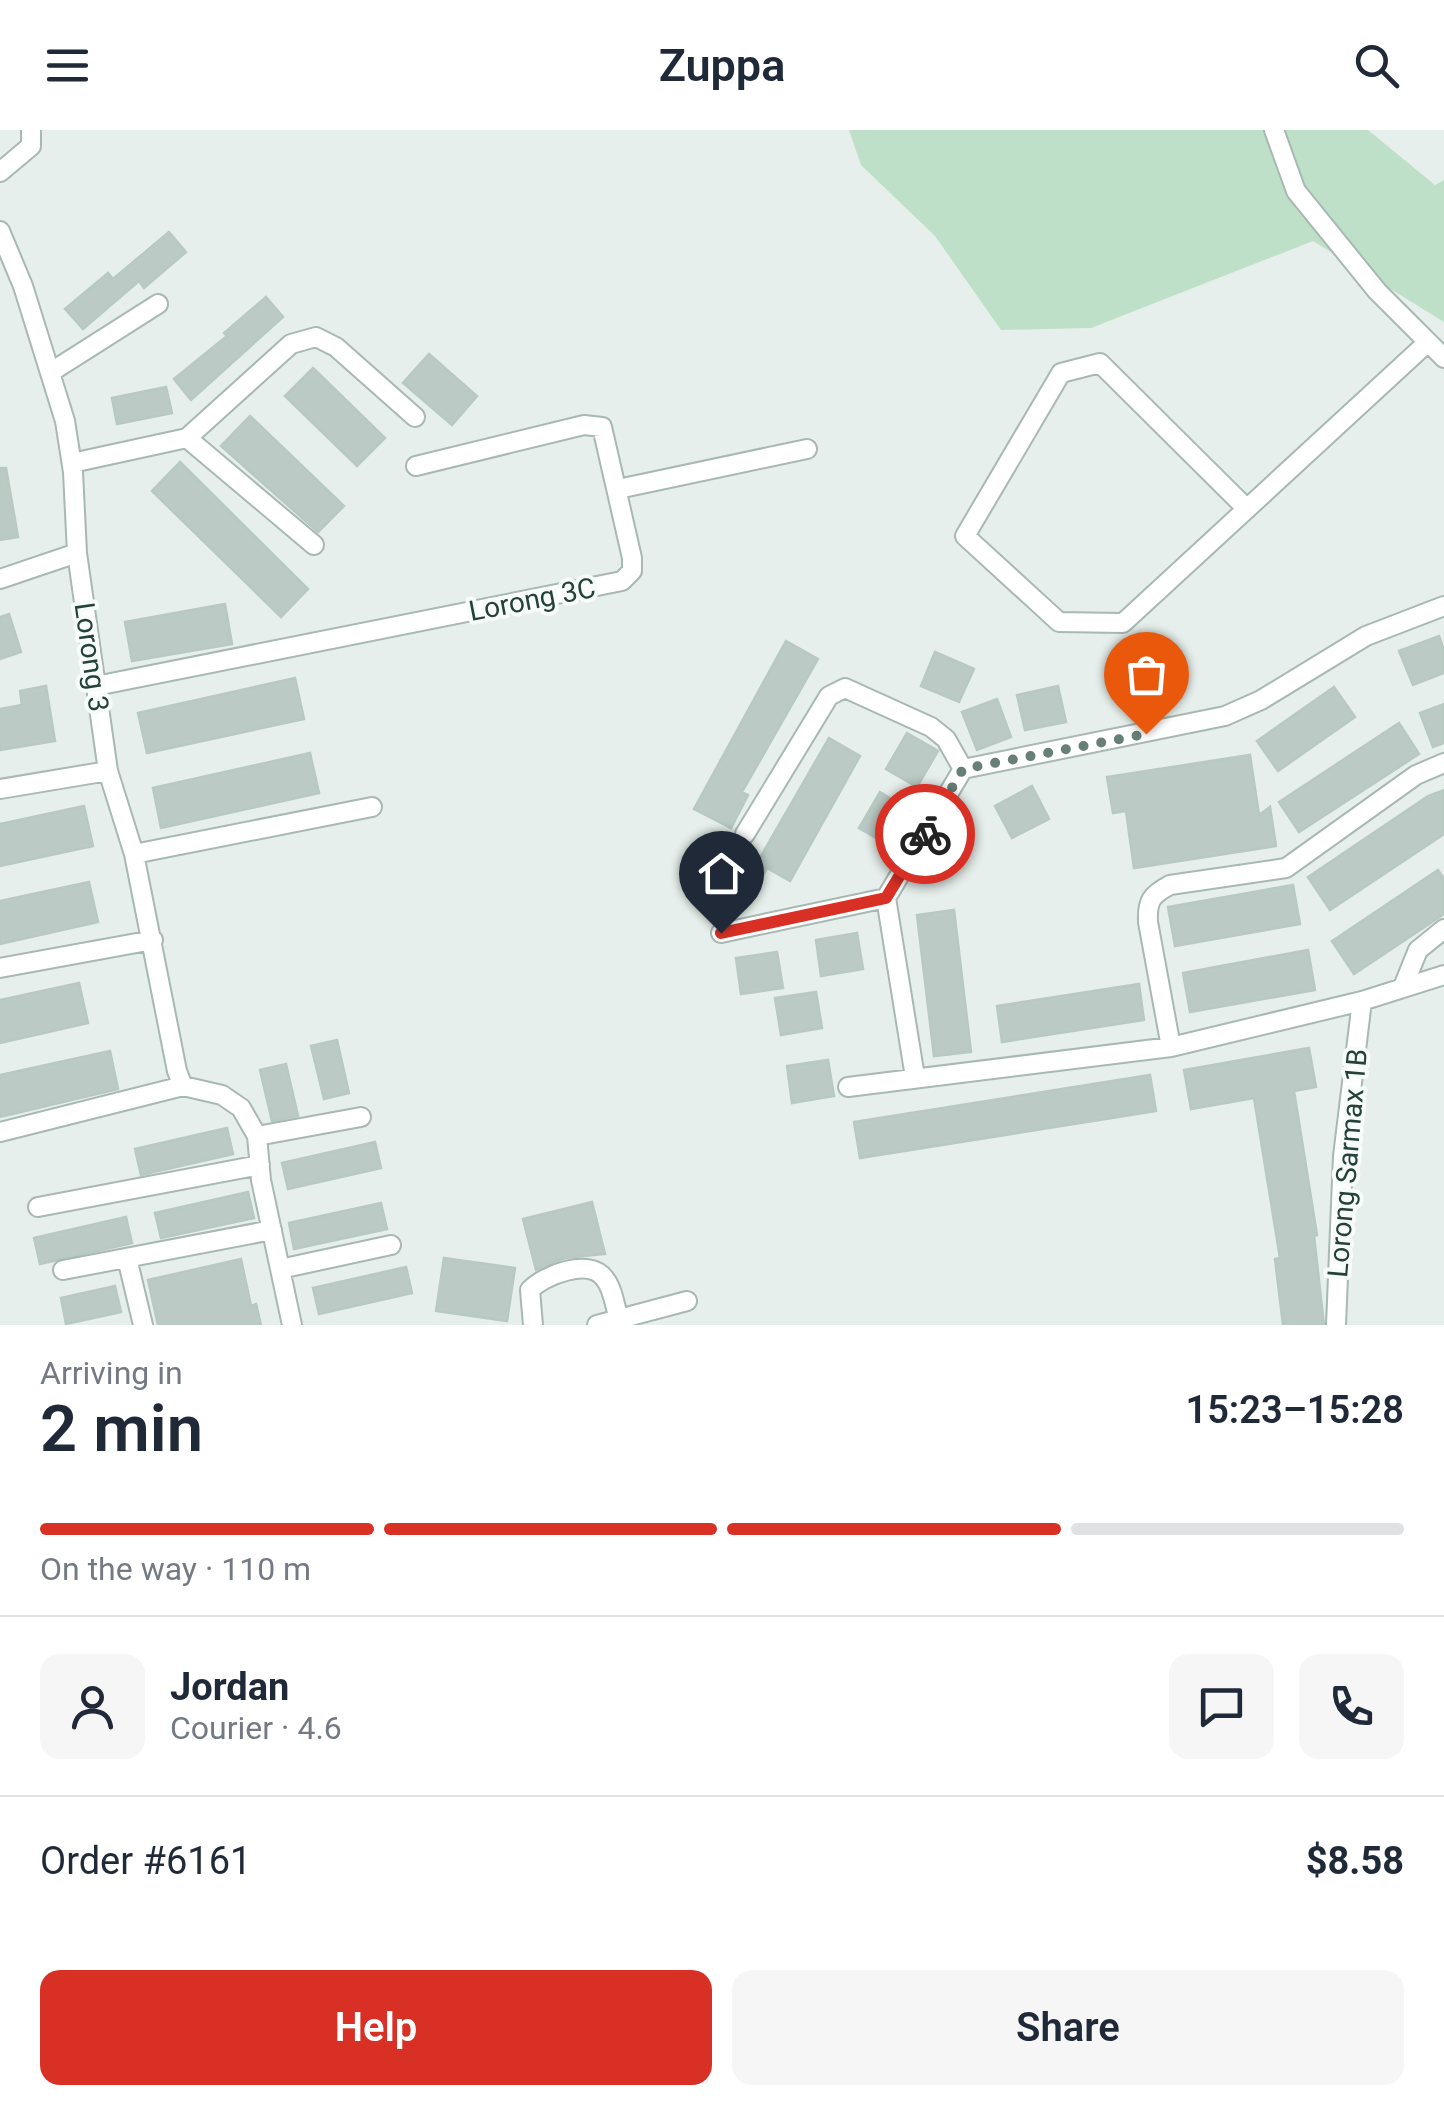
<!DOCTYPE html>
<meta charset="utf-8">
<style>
:root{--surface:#fff;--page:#f6f6f7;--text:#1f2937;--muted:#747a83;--line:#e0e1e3;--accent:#d93025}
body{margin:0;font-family:Roboto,sans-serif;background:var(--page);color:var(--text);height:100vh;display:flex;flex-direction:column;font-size:38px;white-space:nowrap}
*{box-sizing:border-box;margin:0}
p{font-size:32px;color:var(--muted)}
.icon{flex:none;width:55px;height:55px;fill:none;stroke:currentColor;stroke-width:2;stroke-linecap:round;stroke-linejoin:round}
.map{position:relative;height:1195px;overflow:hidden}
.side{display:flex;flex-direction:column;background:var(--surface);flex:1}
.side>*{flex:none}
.pin{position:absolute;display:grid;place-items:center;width:85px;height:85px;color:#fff;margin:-102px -42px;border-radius:50% 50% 50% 0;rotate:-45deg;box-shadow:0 0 10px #0007}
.pin .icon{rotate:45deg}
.courier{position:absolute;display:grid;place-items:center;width:100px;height:100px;margin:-50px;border:8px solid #d93025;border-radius:50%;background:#fff;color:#222;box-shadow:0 2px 12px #0007}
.headline em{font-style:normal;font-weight:600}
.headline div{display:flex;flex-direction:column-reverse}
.headline{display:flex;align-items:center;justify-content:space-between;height:170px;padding:0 40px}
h1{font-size:65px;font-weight:600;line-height:75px}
.bar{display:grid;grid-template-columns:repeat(4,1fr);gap:15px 10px;align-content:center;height:120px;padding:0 40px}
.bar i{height:12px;border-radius:8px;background:var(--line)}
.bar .active{background:var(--accent)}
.bar p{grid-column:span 4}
.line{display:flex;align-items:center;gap:25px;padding:0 40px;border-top:2px solid var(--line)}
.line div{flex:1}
.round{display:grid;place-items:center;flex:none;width:105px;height:105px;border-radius:20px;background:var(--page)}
.action{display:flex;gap:20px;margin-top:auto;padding:20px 40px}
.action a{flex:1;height:115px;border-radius:20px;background:var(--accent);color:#fff;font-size:40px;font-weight:600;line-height:115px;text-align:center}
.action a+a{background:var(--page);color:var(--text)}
header{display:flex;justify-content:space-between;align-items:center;height:130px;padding:0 40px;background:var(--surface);font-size:45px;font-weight:600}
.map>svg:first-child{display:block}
</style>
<header><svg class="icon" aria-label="menu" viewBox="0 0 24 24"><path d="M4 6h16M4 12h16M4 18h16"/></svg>Zuppa<svg class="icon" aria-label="search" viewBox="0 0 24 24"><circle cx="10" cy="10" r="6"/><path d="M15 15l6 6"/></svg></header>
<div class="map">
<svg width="1444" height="1195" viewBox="0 0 1444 1195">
<rect width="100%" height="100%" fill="#e6efeb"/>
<path fill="#bfe0c8" d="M849 0H1368L1435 55 1444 50V192L1313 111 1091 198 1001 200 935 106 861 35Z"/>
<path fill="#bbcac4" stroke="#b8c9c2" stroke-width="2.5" d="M169 102 186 122 144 158 139 151 83 199 65 179 108 143 113 149Z
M266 167 283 187 191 270 174 249 227 206 224 203Z
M429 224 477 266 452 295 403 253Z
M313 238 385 308 357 336 285 266Z
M166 257 172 283 117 294 112 268Z
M250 286 344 376 318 402 221 316Z
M180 332 308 459 281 487 152 361Z
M0 338H6L18 407 0 410Z
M225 474 232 514 132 531 125 492Z
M9 484 21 522 0 529V487Z
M1439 506 1444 520V543L1413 555 1399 521Z
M786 511 818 529 742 662 748 665 731 698 694 679Z
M935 522 974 539 959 572 921 556Z
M295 548 304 589 147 623 138 583Z
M46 556 55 611 0 620V579L22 575 20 561Z
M1058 556 1066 592 1025 600 1017 565Z
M1334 557 1355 587 1278 641 1257 611Z
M997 569 1011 607 977 620 962 582Z
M1444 574V613L1433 617 1420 583Z
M1399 593 1419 624 1299 702 1279 672Z
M907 603 938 621 917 657 886 639Z
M829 608 860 626 790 751 767 738 746 778 709 759 726 727 753 740Z
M310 623 319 663 161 698 153 658Z
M1250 625 1259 685 1270 677 1276 716 1134 738 1126 681 1113 683 1107 647Z
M1032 656 1049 689 1012 708 995 676Z
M1444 660V704L1330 780 1308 747 1428 666Z
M880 662 911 681 890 716 859 698Z
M84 676 93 716 0 736V694Z
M1438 740 1444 749V784L1354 844 1332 811Z
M89 752 98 792 0 814V771Z
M1293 755 1300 794 1175 816 1168 777Z
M954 780 971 922 934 926 917 785Z
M857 803 863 839 821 846 816 810Z
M1308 820 1315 860 1190 882 1183 843Z
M777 822 783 858 741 864 736 828Z
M79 853 88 893 0 913V870Z
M1139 854 1144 890 1002 912 997 876Z
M816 862 822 898 781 905 775 868Z
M337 910 349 963 324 969 311 916Z
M1309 918 1316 957 1294 961 1317 1105 1314 1106 1324 1195H1283L1275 1129 1280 1128 1254 968 1191 979 1184 940Z
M110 921 118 959 0 987V945Z
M828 930 834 966 792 973 787 936Z
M286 934 298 986 272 991 260 940Z
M1150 945 1156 981 860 1028 854 992Z
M227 998 233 1024 141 1045 135 1019Z
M375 1012 381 1038 288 1059 282 1033Z
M248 1062 254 1088 161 1108 155 1083Z
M592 1072 605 1124 565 1128 536 1140 523 1089Z
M381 1073 387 1099 294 1119 289 1093Z
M126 1087 132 1113 40 1134 34 1108Z
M444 1128 515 1138 507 1191 436 1181Z
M241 1129 251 1176 256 1174 261 1195H158L148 1150Z
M406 1137 412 1163 319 1184 313 1158Z
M115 1156 121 1182 66 1194 61 1168Z"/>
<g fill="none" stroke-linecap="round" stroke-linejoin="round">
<g stroke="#a8b8b2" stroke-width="22">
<path id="minor" d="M1274 0 1296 61 1377 161 1444 228
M0 42 31 16V0
M0 101 23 156 65 291 73 342 77 423 108 641 134 724 177 941 183 956
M51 242 158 174
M187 308 314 415
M72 333 187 308 291 214 316 207 336 217 415 287
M618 359 807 319
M1247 379 1100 233 1061 243 965 406 1059 492 1123 493 1428 212
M0 449 77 423
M96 556 622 451 632 441V428L602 297 584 295 416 336
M0 659 108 641
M745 704 829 566 845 558 931 597 946 609 963 639
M134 724 372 677
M721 803 886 768
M0 838 153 810
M1403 857 1418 820 1444 799
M1171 917 1148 792C1147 771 1151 765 1170 755L1286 738 1416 645 1444 633
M915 947 886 768 963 639 1225 586 1261 570 1366 506 1444 476
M848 957 1171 917 1362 871 1444 845
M0 1002 183 956 222 965 241 978 257 1006 261 1050 292 1195
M257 1006 361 987
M38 1077 260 1035
M127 1128 143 1195
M280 1139 391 1115
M63 1140 272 1100
M533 1195 530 1160C544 1145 590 1127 605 1149 613 1159 615 1177 619 1189
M597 1195 687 1171
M1336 1195 1343 1026 1362 871"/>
</g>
<use href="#minor" stroke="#fff" stroke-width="18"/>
</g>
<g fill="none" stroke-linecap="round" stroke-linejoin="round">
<path stroke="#687f78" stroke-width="10" stroke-dasharray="0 18" d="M925 704 963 639 1146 604"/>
<path stroke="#d93025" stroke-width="12" d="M721 803 886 768 925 704"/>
</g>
<g text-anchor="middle" stroke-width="8" stroke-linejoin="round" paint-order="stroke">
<g font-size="28" fill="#24423a" stroke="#f7fbf9">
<text transform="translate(532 469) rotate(-11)" y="10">Lorong 3C</text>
<text transform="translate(92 527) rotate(82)" y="10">Lorong 3</text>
<text transform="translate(1347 1033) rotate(-85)" y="10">Lorong Sarmax 1B</text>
</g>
</g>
</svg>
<div class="pin" style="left:1146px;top:604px;background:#ea580c"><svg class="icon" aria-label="bag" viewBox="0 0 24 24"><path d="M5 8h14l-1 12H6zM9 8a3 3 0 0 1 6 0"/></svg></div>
<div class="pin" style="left:721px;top:803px;background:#1f2937"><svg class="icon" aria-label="home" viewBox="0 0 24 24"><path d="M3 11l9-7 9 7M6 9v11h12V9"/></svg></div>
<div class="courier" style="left:925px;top:704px"><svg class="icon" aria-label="bike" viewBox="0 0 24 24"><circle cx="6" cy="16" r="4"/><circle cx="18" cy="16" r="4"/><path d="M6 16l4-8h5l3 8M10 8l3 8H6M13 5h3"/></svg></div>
</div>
<section class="side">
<div class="headline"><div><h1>2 min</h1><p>Arriving in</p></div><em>15:23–15:28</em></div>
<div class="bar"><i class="active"></i><i class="active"></i><i class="active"></i><i></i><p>On the way · 110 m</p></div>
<div class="line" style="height:180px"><a class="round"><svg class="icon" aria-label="person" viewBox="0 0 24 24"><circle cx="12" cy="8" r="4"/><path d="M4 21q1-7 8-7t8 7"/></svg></a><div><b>Jordan</b><p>Courier · 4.6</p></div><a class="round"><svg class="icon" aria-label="chat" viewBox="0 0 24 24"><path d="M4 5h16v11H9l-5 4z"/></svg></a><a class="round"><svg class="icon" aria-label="phone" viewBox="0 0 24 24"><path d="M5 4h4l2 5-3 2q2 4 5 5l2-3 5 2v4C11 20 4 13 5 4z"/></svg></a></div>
<div class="line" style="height:130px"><div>Order #6161</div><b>$8.58</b></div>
<div class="action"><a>Help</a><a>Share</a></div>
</section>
